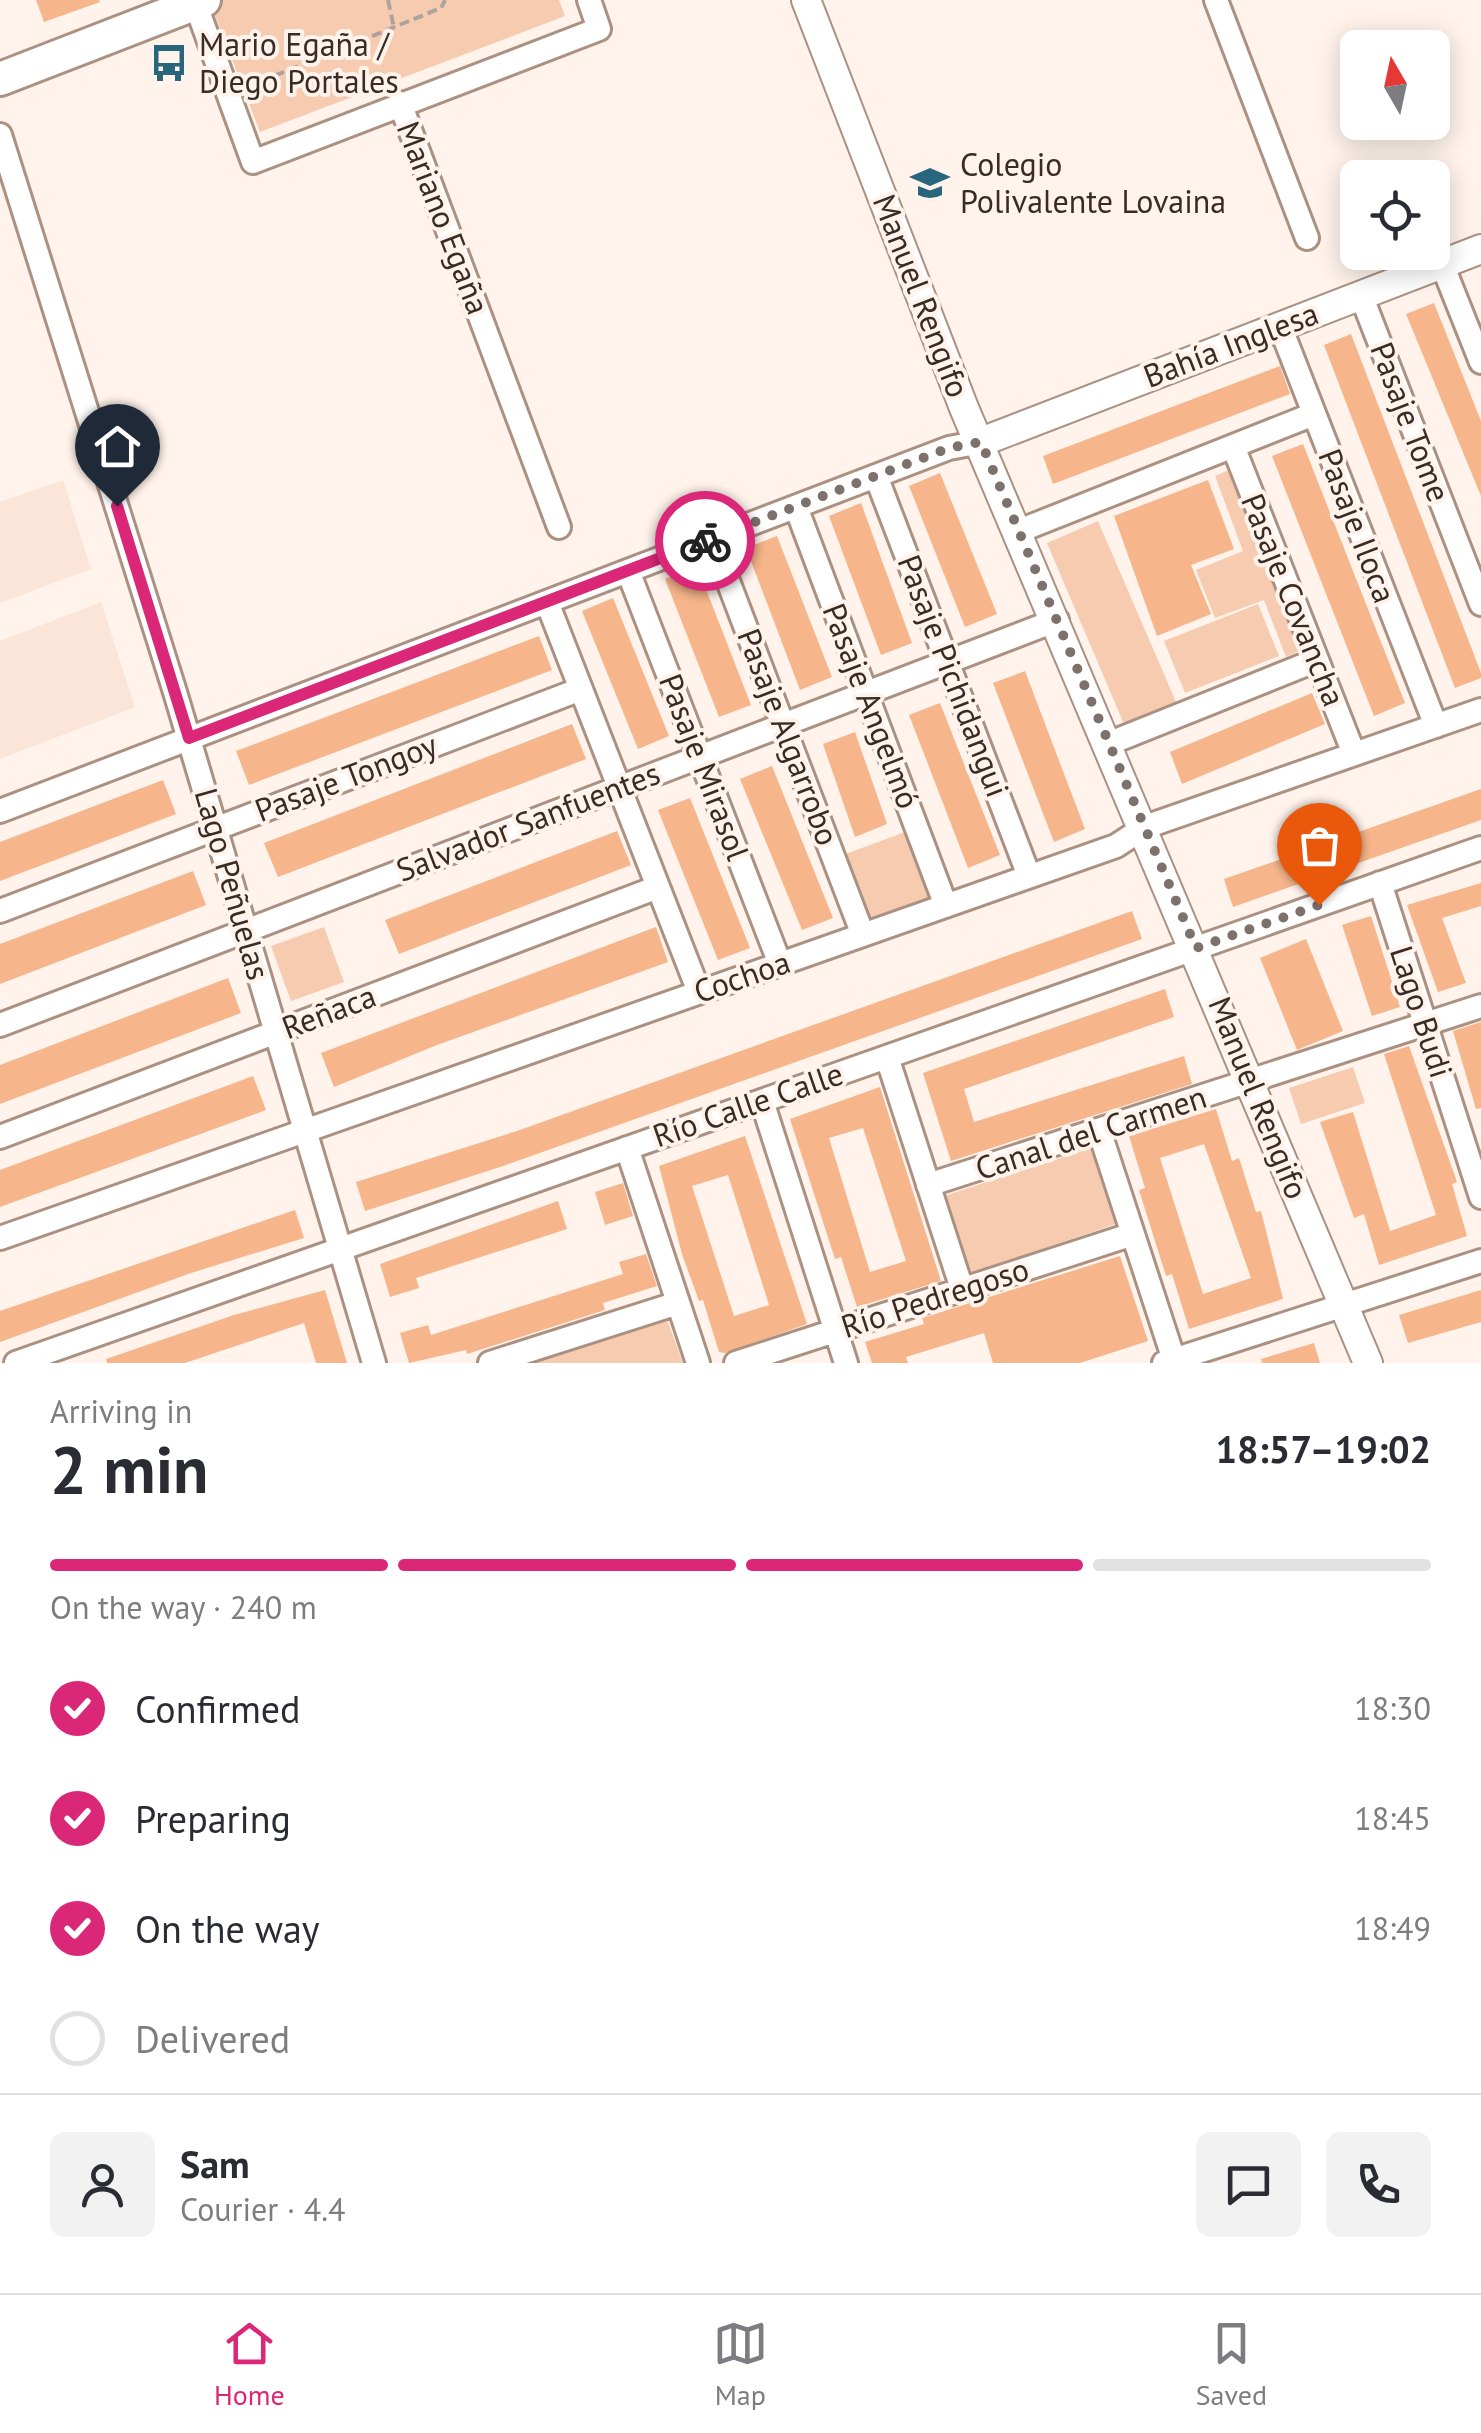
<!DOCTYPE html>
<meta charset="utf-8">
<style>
:root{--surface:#fff;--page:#f2f2f3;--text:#2b2b33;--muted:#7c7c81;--line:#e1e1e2;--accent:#db2777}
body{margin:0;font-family:"PT Sans",sans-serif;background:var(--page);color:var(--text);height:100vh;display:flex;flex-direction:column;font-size:38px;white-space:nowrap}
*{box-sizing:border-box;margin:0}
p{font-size:32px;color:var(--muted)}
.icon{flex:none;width:55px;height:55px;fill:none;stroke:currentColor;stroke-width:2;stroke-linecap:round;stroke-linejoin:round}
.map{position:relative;height:1363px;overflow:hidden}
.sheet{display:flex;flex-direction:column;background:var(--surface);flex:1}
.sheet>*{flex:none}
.needle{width:65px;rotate:351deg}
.controls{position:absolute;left:1340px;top:30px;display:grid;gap:20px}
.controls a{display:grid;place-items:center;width:110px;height:110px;border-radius:15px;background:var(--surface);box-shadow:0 5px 25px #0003;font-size:50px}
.pin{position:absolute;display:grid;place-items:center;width:85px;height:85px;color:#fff;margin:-102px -42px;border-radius:50% 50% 50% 0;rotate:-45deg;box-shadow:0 0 10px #0007}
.pin .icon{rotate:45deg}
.courier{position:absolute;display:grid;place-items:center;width:100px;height:100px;margin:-50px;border:8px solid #db2777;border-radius:50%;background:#fff;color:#222;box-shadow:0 2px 12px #0007}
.overview em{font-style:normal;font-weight:600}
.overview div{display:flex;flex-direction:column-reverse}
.overview{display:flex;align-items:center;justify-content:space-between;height:170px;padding:0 50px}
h1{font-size:65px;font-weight:600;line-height:75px}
.bar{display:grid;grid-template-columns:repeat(4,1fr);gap:15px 10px;align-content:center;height:120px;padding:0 50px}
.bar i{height:12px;border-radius:8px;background:var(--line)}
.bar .active{background:var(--accent)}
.bar p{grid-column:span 4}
.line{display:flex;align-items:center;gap:25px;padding:0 50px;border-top:2px solid var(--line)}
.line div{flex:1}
.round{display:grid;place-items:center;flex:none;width:105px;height:105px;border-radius:15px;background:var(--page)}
ol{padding:0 50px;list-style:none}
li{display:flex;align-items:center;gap:30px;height:110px}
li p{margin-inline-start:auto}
li .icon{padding:10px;border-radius:50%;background:var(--accent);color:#fff;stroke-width:4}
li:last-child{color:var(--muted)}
li i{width:55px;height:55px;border:5px solid var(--line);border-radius:50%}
.tabs{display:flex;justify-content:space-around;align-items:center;height:140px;border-top:2px solid var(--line);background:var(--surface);font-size:28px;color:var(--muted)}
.tabs a{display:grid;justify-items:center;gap:5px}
.tabs .active{color:var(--accent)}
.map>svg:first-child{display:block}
</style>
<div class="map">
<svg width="1481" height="1363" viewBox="0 0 1481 1363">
<rect width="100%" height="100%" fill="#fff3ec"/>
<path fill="#fae5d8" d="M63 480 91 569 0 603V502Z
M101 602 135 707 0 759V641Z"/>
<path fill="#f7cbaf" d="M209 0H559L565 16 260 132Z
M1229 470 1299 651 1286 657 1264 600 1215 618 1196 570 1243 551 1215 476Z
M1098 521 1176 702 1124 724 1047 543Z
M1258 604 1279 656 1185 693 1164 641Z
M905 832 931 902 866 926 840 856Z
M324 927 344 982 291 1001 271 946Z
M1353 1067 1365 1103 1301 1124 1289 1088Z
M1091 1148 1116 1224 964 1275 938 1198Z
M665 1314 683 1363H523Z"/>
<path fill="#f6b58a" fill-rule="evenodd" d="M36 0H99L100 2 44 22Z
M1434 303 1481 421V496L1406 314Z
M1351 334 1481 673V678L1455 688 1324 345Z
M1280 366 1290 394 1053 484 1043 456Z
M1303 444 1405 703 1374 716 1272 456Z
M940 473 997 614 965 627 909 486Z
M1208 480 1234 549 1191 565 1211 614 1157 636 1114 516Z
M861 503 912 643 881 655 829 516Z
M777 536 832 677 800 690 746 548Z
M697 566 751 705 719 717 665 579Z
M613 598 669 736 638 749 582 611Z
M539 636 552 670 249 785 236 751Z
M1025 671 1085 829 1054 842 993 683Z
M1312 693 1325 724 1182 784 1170 752Z
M940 703 1000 855 968 868 909 715Z
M572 724 586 759 278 877 264 843Z
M855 732 887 824 855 837 823 744Z
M772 766 833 918 802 930 740 779Z
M163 780 176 814 0 881V842Z
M1481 789V820L1233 907 1224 879Z
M690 798 750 948 718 960 658 810Z
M617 831 631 865 399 954 385 920Z
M193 871 206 905 0 984V944Z
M1481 883V906L1442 918 1466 983 1438 992 1407 905Z
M1132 911 1142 939 503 1166 365 1211 356 1182 517 1131Z
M1371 916 1400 1007 1372 1016 1342 925Z
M656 927 668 962 437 1045 334 1087 321 1053Z
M1306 939 1343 1031 1297 1050 1260 958Z
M228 978 241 1013 0 1104V1065Z
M1165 989 1174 1017 964 1089 974 1122 1184 1056 1192 1084 951 1161 923 1073Z
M1481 1022V1108L1476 1109 1453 1031Z
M1409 1046 1457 1182 1452 1184 1467 1236 1379 1265 1364 1214 1354 1218 1320 1122 1353 1112 1390 1231 1436 1215 1384 1054Z
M253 1076 266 1110 0 1207V1170Z
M880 1087 941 1281 857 1307 841 1257 835 1259 790 1119ZM863 1128 906 1261 870 1272 829 1138Z
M1216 1109 1232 1161 1239 1158 1256 1212 1261 1211 1283 1299 1189 1329 1172 1274 1166 1276 1139 1190 1145 1188 1129 1136ZM1204 1144 1251 1278 1203 1294 1160 1158Z
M745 1136 807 1324 725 1353 719 1352 703 1300 699 1301 682 1254 659 1166ZM728 1175 769 1305 734 1316 692 1186Z
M623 1183 633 1216 605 1225 595 1192Z
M558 1201 567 1229 416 1278 419 1288 390 1297 380 1264Z
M295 1210 304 1238 191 1273 0 1342V1311Z
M646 1254 657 1286 603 1303 605 1310 467 1354 466 1350 409 1363 400 1333 428 1325 431 1335 623 1274 619 1262Z
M1120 1256 1148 1341 1080 1363H993L984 1333 906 1357 908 1363H872L865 1342 924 1324 922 1318Z
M325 1290 347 1363H316L304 1323 185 1363H107L106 1359 234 1315Z
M1481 1290V1322L1408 1343 1399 1315Z
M1314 1343 1320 1363H1262L1261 1359Z"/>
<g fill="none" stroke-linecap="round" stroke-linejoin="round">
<g stroke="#ab9181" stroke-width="28">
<path id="minor" d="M194 0 253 162 599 29 589 0
M1216 0 1307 238
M400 103 559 527
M0 135 175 692 374 1363
M1442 264 1481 362
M1361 295 1481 604
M1280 326 1436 726
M1233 446 1354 754
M876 476 1029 876
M796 507 946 906
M1019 531 1314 414
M712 539 863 935
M628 571 780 964
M547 602 699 992
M1110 743 1317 660
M0 811 949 448 981 442
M1380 883 1481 1197
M0 911 581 689
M0 1025 1057 620
M887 1057 962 1289
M762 1101 846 1363
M1099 1130 1174 1360
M0 1137 658 887
M627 1148 698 1363
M928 1185 1481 1006
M0 1238 1116 846 1145 827 1481 710
M16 1363 1481 848
M490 1363 678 1303
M736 1363 1133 1234
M1164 1363 1481 1261"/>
</g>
<g stroke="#ab9181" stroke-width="32">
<path id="tertiary" d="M806 0 964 408 1368 1363
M981 442 1481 249"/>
</g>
<g stroke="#ab9181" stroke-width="38">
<path id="secondary" d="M0 79 204 0"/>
</g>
<path stroke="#aea39c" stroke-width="4" stroke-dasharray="10 5" stroke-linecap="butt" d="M388 0 394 28
M247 87 441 8 445 0"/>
<use href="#minor" stroke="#fff" stroke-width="22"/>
<use href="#tertiary" stroke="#fff" stroke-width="28"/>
<use href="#secondary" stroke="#fff" stroke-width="32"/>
</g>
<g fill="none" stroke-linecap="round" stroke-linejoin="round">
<path stroke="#7d726b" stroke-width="10" stroke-dasharray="0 18" d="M705 541 949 448 981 442 1196 948 1319 905"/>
<path stroke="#db2777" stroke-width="12" d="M117 506 189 738 705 541"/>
</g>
<defs>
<g id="bus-bare" transform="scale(3)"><path d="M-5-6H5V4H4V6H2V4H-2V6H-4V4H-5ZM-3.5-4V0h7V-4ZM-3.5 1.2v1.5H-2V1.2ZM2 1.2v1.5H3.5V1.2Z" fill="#27667b" stroke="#fff3ec" stroke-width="2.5" paint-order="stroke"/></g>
<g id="school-bare" transform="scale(3)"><path d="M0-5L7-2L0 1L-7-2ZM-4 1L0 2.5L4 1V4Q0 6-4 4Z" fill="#27667b" stroke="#fff3ec" stroke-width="2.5" paint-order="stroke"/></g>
</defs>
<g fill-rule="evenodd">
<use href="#bus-bare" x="169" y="63"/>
<use href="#school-bare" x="930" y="183"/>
</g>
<g text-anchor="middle" stroke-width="8" stroke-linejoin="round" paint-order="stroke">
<g font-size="32" fill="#372d26" stroke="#fff3ec" text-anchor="start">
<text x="199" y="56">Mario Egaña /<tspan x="199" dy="37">Diego Portales</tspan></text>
<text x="960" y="176">Colegio<tspan x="960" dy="37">Polivalente Lovaina</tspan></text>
</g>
<g font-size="32" fill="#372d26" stroke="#fff3ec">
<text transform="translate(443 218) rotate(69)" y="11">Mariano Egaña</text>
<text transform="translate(921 296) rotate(69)" y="11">Manuel Rengifo</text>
<text transform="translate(1231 345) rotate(-21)" y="11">Bahía Inglesa</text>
<text transform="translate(1410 422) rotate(69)" y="11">Pasaje Tome</text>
<text transform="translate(1357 526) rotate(69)" y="11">Pasaje Iloca</text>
<text transform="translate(1293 600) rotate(68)" y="11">Pasaje Covancha</text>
<text transform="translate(953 676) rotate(69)" y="11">Pasaje Pichidangui</text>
<text transform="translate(871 706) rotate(69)" y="11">Pasaje Angelmó</text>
<text transform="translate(788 737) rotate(69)" y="11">Pasaje Algarrobo</text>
<text transform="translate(704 767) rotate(69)" y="11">Pasaje Mirasol</text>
<text transform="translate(346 778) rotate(-21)" y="11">Pasaje Tongoy</text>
<text transform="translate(528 822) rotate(-21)" y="11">Salvador Sanfuentes</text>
<text transform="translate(232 884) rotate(74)" y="11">Lago Peñuelas</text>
<text transform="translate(742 977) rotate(-19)" y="11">Cochoa</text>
<text transform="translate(329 1012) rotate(-21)" y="11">Reñaca</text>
<text transform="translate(1421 1012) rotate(72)" y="11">Lago Budi</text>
<text transform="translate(1258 1098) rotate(68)" y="11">Manuel Rengifo</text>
<text transform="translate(748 1105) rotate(-19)" y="11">Río Calle Calle</text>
<text transform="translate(1091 1133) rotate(-18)" y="11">Canal del Carmen</text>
<text transform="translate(935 1298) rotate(-18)" y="11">Río Pedregoso</text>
</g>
</g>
</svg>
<div class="controls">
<a><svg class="needle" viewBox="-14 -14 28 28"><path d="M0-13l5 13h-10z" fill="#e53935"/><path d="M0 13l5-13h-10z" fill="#7c7c81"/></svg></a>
<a><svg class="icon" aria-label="locate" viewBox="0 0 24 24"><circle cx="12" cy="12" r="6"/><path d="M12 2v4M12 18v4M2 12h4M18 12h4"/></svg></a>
</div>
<div class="pin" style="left:1319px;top:905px;background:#ea580c"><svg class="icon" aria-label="bag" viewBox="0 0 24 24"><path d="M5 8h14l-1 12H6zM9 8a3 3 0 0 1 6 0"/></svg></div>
<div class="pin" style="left:117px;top:506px;background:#1f2937"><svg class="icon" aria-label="home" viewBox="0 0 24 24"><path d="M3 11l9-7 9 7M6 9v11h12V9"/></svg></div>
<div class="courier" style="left:705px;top:541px"><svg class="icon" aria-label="bike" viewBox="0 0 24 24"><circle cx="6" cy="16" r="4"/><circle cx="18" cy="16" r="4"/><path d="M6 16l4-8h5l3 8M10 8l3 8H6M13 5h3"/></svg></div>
</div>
<section class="sheet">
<div class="overview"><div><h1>2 min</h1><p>Arriving in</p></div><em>18:57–19:02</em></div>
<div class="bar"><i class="active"></i><i class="active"></i><i class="active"></i><i></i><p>On the way · 240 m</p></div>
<ol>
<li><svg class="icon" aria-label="check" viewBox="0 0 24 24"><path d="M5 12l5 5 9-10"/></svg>Confirmed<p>18:30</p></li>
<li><svg class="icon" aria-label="check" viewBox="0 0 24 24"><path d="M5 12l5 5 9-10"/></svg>Preparing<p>18:45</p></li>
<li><svg class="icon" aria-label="check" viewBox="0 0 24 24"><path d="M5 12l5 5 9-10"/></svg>On the way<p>18:49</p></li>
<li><i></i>Delivered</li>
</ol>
<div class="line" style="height:180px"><a class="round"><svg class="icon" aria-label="person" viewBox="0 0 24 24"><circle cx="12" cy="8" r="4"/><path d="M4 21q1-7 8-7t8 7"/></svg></a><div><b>Sam</b><p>Courier · 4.4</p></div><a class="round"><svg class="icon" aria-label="chat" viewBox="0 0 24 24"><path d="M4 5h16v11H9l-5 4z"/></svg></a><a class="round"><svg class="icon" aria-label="phone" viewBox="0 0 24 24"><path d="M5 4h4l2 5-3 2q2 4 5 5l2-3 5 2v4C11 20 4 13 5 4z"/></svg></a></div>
</section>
<nav class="tabs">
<a class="active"><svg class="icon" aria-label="home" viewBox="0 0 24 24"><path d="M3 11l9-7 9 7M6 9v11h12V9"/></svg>Home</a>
<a><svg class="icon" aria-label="map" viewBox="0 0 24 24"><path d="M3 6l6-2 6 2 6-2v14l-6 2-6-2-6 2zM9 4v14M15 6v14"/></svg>Map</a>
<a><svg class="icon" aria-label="saved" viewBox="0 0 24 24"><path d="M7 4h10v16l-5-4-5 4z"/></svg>Saved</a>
</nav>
